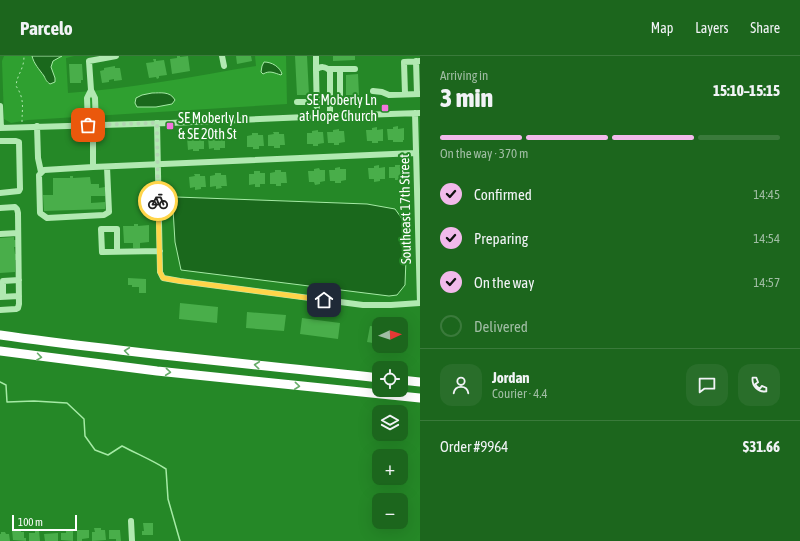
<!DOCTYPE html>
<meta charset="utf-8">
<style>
:root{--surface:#1c661d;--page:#296e2a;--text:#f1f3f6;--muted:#a0bda4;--line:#3a7a3b;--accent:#f2baeb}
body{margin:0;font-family:"Asap Condensed",sans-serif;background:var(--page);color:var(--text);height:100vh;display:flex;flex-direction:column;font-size:15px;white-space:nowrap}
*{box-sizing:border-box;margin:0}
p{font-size:13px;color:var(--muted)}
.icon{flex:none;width:22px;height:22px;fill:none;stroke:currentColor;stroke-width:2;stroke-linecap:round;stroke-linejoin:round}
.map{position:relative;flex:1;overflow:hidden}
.details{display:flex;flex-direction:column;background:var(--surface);width:380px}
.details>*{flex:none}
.needle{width:26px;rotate:87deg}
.tools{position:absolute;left:372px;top:261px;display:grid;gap:8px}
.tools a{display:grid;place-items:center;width:36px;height:36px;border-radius:8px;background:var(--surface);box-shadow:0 4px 16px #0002;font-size:20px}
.scale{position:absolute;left:12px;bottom:10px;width:65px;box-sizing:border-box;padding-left:4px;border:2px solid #fff;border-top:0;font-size:11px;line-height:14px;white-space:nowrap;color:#fff;-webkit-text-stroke:3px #258827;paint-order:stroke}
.pin{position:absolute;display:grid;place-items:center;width:34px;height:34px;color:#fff;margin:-17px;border-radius:8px;box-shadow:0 2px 6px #0006}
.courier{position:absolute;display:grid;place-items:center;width:40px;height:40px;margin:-20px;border:3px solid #ffd54a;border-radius:50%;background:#fff;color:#222;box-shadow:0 1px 5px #0007}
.overview em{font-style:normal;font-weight:800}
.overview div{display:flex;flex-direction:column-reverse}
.overview{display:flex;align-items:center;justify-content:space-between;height:68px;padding:0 20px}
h1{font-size:26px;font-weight:800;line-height:30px}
.bar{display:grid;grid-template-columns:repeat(4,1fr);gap:6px 4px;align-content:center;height:48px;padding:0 20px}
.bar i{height:5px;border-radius:3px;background:var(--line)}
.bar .current{background:var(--accent)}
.bar p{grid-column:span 4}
.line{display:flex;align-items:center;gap:10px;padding:0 20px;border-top:1px solid var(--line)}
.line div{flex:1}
.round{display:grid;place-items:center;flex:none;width:42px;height:42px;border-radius:12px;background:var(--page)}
ol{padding:0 20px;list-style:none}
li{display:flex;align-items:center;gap:12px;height:44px}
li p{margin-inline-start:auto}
li .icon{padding:4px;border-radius:50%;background:var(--accent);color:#111;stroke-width:4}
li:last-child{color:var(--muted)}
li i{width:22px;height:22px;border:2px solid var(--line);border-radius:50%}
header{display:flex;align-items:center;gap:24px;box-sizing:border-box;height:56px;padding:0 20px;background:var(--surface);border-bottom:1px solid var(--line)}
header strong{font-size:19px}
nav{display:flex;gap:22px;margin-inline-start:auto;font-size:14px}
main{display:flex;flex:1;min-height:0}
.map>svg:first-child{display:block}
</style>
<header>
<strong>Parcelo</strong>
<nav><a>Map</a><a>Layers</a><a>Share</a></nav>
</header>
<main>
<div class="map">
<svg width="420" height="485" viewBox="0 0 420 485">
<rect width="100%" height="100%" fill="#258827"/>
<path fill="#2fa030" d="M4 0H74L66 2 68 37C131 33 194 20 256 10L255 0H286L287 48 28 64 11 67 4 63 2 5Z"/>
<path fill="#1a681c" stroke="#a5eaa5" d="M32 0H62L53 5 51 11 55 22V26L50 28C46 25 46 24 44 20 39 13 34 8 32 0Z
M264 6C272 6 280 11 282 18L281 19C274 17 270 14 263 18L261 16 262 10Z
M152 37C161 37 170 35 175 44L172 48 156 51H137L135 47 136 42 142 39Z
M176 141 367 148 395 153 403 164 407 176 405 229 397 239 389 240 181 214 175 186 173 153Z"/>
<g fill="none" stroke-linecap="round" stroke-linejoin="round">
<path stroke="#a5eaa5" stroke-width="1.5" d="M0 326 6 329 7 346 34 345 67 347 84 363 85 380 95 394 108 399 122 390C137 398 152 404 166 413L168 443 180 485"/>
</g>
<path fill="#49ae4a" d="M177 0H180V1L188 0 190 15 172 18 170 3 177 2Z
M236 0H251L252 5 237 8Z
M295 0H307L309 39H297Z
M333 0H355V4L333 5Z
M153 3H156V5L164 4 167 19 159 20V22L157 23 156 21 149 22 146 7 154 6Z
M69 8H82L83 24H81V27H70Z
M115 10V12H120L122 24 114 25V23L109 24V26L102 27 100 15 104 14V12Z
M358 18 359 39H346V19Z
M398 70V73L404 72V84H403V86H393V84H388L387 73H393V71Z
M377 71V74L383 73V85H378V87H372V85H367L366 74H372V72Z
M339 73V75H344L345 86 339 87V89H334V87H328L327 76H333V74Z
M318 74V76H323L324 87 318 88V90H313V88H307V77H312V75Z
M273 76H279V78H284L285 89H280V92H274V90H268V79L274 78Z
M252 77H258V79H263L264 90H259V93H253V91H247V80L252 79Z
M214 79H219V81H225V92H220V94H214V92L209 93 208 82 214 81Z
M193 80H198V82H204V93H199V95H193V93L188 94 187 82H193Z
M379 109V112L385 111V123H380V125L374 126V123H369L368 112H374V110Z
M395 109H400V110H406V122H401V124H395V122H389V111H395Z
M340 111V113H346V124L341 125V127H335V125H330L329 114H335V112Z
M319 112 320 114H325V125L320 126V128L315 129 314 126H309L308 115H314V113Z
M275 114H281V116H286L287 127H281V130H276V128H270V117L275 116Z
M254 115H260V117H265V128H260V131H255V128L249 129V118H254Z
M215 117H221V119H226L227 130H221L222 132 216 133V130L210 131V120L215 119Z
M194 118H200V120H205L206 131H201V133L195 134V131L190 132 189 121 195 120Z
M70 120H73V122L90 121 91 128H99V132L105 131V140H91V147L105 146V153L44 155 43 139H53V122H70Z
M134 168H138V170L149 169V186L140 187V192H133V187H124L123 170H134Z
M14 181V184H16V191H14L15 198H16L17 204H15V216L0 217V182Z
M128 222 146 223V237H139V231H132V229H128Z
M180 247 218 251 217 267 179 263Z
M247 256 286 259 284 275 246 272Z
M302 262 340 267 338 283 300 278Z
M370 270 379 271V288L367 286Z
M401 274 408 275 406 291 401 290Z
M143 467H153V479H142V475H144Z
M94 472H101V474H105L106 484 92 485V476H95Z
M21 473V476H24V482H26V485L13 484 12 474Z
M73 474V485L61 484V477H66V475Z
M77 474H89V482L82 483V485H77Z
M109 474H120L121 485H116V483H109Z
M35 475H39L40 485H29V477H35Z
M1 476H5L6 478H9L10 485H0V478H1Z
M58 477V485H45L44 478Z"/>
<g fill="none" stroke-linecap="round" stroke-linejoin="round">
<path stroke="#b1e9b1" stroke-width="1" stroke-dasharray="2 3" stroke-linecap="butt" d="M22 66C22 52 25 43 16 30 17 18 24 14 24 0"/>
<path stroke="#b1e9b1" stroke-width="6" d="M222 0 224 10
M316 0V14
M416 5 417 38
M328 13H355
M340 13V45
M91 34 95 42 96 69
M373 35 382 36 389 39 420 38
M405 38 404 6 420 5
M336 45H358
M297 46H317
M0 50 1 72
M415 57 420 247
M317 60 316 14C320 10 326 10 330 15V60
M157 67 160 216 163 222 180 225 363 249H391L420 247
M88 69 87 42 91 34 89 5 116 0
M93 69V111L416 97
M37 70 38 102 41 116
M0 72 170 67 330 60 420 57
M0 85H16L19 86 20 133 19 135 0 137
M93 111 44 114 39 119 40 157 47 162 104 159 109 156 107 111
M0 152 15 151 17 153 18 157 19 248 18 252 16 253 0 254
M0 178 18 177
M117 195V173H101L102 196 160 195
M0 241 19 240
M3 241V225L19 224
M131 465 132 485"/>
<path stroke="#fff" stroke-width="9" d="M0 279C126 297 253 308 379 322
M0 295 157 315 420 342
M401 324 420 326"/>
</g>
<defs><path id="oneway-chevron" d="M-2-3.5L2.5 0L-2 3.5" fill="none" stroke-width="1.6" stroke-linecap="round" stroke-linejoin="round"/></defs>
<g stroke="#66ac68">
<use href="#oneway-chevron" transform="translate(127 295) rotate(-173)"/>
<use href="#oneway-chevron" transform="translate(39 301) rotate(8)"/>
<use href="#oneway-chevron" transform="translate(257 309) rotate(-174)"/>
<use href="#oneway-chevron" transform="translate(168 316) rotate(6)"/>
<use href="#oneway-chevron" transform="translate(297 330) rotate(6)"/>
</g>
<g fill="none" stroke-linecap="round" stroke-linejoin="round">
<path stroke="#b3d5b3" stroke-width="4" stroke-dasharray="0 7.2" d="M88 69 157 67 158 145"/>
<path stroke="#ffd54a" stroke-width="5" d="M158 145 160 216 163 222 180 225 324 244"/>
</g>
<g fill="#f375de" stroke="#258827" stroke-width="1.5">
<rect x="381" y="48" width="8" height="8" rx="2"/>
<rect x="166" y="66" width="8" height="8" rx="2"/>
</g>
<g text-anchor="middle" stroke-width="4" stroke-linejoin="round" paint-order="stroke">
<g font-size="14" fill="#fff" stroke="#258827" text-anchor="end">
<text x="377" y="49">SE Moberly Ln<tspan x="377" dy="16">at Hope Church</tspan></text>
<text x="178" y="67" text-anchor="start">SE Moberly Ln<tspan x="178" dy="16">&amp; SE 20th St</tspan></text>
</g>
<g font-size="14" fill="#fff" stroke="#258827">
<text transform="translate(405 153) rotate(-91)" y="5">Southeast 17th Street</text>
</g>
</g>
</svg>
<div class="tools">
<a><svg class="needle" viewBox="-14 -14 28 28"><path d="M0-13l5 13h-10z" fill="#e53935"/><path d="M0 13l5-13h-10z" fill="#a0bda4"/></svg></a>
<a><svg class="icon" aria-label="locate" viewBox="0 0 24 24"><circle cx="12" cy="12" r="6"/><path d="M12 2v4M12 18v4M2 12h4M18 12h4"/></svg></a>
<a><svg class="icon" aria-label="layers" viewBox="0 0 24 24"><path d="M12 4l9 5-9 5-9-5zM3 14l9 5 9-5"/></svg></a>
<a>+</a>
<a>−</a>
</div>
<div class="scale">100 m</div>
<div class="pin" style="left:88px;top:69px;background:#ea580c"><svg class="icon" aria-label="bag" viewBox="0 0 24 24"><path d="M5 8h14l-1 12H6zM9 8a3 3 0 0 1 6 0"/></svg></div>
<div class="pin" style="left:324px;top:244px;background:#1f2937"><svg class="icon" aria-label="home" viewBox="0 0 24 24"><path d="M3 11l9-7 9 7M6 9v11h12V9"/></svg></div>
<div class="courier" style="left:158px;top:145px"><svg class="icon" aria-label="bike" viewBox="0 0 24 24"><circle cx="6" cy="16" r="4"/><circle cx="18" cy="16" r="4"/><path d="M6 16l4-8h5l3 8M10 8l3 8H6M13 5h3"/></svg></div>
</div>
<section class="details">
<div class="overview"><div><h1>3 min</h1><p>Arriving in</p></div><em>15:10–15:15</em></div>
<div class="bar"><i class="current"></i><i class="current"></i><i class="current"></i><i></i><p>On the way · 370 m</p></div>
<ol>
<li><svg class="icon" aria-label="check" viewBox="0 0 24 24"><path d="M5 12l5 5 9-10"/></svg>Confirmed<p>14:45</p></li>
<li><svg class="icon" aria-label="check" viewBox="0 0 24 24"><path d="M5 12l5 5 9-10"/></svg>Preparing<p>14:54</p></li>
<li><svg class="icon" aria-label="check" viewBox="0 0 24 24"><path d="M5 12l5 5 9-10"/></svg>On the way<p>14:57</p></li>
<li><i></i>Delivered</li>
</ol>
<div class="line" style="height:72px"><a class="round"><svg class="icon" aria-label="person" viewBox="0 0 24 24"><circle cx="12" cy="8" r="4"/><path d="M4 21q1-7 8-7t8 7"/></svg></a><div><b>Jordan</b><p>Courier · 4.4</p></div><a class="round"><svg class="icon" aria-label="chat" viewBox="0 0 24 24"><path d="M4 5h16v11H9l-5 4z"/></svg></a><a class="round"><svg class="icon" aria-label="phone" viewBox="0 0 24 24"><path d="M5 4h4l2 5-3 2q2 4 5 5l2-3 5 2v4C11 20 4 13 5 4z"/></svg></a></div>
<div class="line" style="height:52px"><div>Order #9964</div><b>$31.66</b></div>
</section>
</main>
